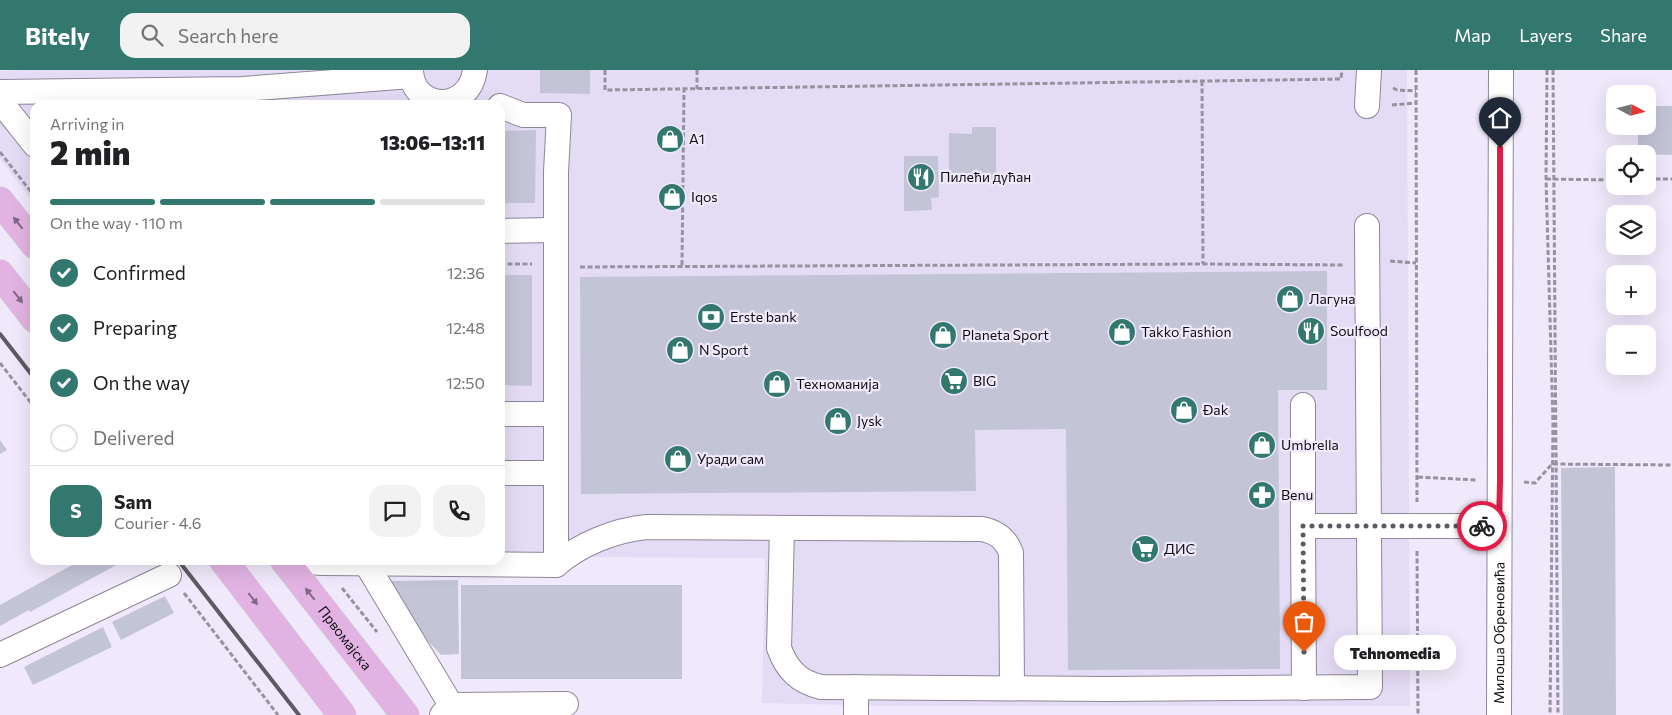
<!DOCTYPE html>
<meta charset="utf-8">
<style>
:root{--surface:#fff;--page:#f2f2f2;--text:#202124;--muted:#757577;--line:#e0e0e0;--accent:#33786e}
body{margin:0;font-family:Commissioner,sans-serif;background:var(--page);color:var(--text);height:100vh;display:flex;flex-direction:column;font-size:19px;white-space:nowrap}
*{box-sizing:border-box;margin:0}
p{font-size:16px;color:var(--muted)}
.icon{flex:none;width:28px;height:28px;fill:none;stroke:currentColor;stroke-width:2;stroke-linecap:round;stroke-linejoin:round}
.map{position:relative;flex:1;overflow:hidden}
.panel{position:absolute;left:30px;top:30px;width:475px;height:465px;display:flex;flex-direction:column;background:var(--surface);border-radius:15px;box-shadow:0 5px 20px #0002}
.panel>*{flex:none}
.needle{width:32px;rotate:97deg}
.tools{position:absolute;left:1606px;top:15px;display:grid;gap:10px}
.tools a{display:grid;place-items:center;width:50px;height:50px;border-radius:10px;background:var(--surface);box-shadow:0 5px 20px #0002;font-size:25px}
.pin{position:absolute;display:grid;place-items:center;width:42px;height:42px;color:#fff;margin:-51px -21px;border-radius:50% 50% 50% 0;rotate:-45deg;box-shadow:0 0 5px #0007}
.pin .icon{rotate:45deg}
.courier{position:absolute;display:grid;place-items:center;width:50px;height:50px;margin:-25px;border:4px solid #e11d48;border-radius:50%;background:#fff;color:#222;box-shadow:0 1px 6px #0007}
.bubble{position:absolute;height:35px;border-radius:15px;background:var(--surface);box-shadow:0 5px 20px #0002;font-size:16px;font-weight:800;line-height:35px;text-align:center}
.summary em{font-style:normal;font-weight:800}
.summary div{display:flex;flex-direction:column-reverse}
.summary{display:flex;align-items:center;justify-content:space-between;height:85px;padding:0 20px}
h1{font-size:32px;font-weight:800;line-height:38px}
.bar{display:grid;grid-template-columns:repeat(4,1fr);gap:8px 5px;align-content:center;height:60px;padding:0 20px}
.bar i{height:6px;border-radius:4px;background:var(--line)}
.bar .on{background:var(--accent)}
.bar p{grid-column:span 4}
.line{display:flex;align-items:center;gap:12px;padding:0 20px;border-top:1px solid var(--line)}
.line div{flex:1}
.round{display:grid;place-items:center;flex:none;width:52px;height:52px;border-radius:15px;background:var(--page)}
ol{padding:0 20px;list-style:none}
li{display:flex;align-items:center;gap:15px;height:55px}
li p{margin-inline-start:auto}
li .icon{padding:5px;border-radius:50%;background:var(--accent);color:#fff;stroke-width:4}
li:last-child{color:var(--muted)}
li i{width:28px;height:28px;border:2px solid var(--line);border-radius:50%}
header{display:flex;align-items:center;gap:30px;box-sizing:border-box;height:70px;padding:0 25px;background:var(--accent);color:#fff}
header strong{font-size:24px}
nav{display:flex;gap:28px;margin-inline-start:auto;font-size:18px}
.search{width:350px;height:45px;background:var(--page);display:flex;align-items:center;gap:12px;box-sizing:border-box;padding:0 18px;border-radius:15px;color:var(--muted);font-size:19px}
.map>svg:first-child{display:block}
</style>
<header>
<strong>Bitely</strong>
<div class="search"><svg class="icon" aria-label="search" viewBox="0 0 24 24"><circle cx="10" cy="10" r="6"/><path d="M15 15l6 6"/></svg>Search here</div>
<nav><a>Map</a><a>Layers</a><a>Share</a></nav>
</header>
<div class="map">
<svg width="1672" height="645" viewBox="0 0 1672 645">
<rect width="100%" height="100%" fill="#f0e9fb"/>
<path fill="#e4dbf4" d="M26 0H1407L1410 636H889L762 633 765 488 565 487 500 489V35H35V135L0 89V1Z"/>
<path fill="#c3c5d7" d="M540 0H590V24L540 23Z
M1648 36H1672V85L1638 84V56H1648Z
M663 57H679L678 81H662Z
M972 57H996V114H949V63L972 64Z
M536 60 535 133H500V61Z
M904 86H938L939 127 931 128 932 140 904 141Z
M667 116 678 117V139L666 138Z
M1327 201V320H1278L1280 599 1068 600 1066 359 975 360 976 421 581 424 580 207Z
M500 205H532V316L500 315Z
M0 370 7 380 0 384Z
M1615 397 1616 645H1563L1561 398Z
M81 490H118L120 493 30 542 29 540 0 556V535Z
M458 510 459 584 441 585 391 532 388 511Z
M461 515H682V609H461Z
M165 526 174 543 121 570 112 552Z
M103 557 112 577 33 615 24 597Z"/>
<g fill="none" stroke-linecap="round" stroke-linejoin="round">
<g stroke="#8d8797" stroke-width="26">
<g id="minor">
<path d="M411 0C412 41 469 44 475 0"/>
<path d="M0 22 243 19 411 6"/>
<path d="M0 31 35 75"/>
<path d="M500 36 523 45H559L556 102V495"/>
<path d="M1367 36 1369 0"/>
<path d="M500 161 556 160"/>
<path d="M1303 335V456H1499"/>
<path d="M500 344H556"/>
<path d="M500 403H556"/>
<path d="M1303 456 1304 618"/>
<path d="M782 458 779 578C787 600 799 612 821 617L1105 619 1370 617 1367 156"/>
<path d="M284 490 322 493 556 495C580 474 615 460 647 457L982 459C997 462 1006 469 1011 483L1012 618"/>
<path d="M364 490 451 635 442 645"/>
<path d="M0 585 169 505"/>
<path d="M451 635 566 634"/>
<path d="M856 645V617"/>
<path id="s1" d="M1499 645 1501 0"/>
</g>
</g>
<g stroke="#d4d3d5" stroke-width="29">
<g id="major">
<path d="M0 131 35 175"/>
<path d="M0 204 35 249"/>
<path d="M223 490 342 645"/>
<path id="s2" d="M284 490 405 645"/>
</g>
</g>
<path stroke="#97929f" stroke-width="3" stroke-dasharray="5 2.5" stroke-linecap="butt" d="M605 0V20L1341 9 1342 0
M697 0V19
M1416 0 1417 432
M1547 0 1546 109 1553 352 1550 645
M1553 0 1558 645
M1202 11 1203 194
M1393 18 1397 20 1416 21
M1392 35 1416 33
M0 82 35 127
M1546 109 1615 110
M1648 109H1672
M1390 191 1416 193
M500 194H532
M682 195 684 19
M580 197 1203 194 1344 195
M0 293 35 338
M1418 407 1477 410
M1524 412 1535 413 1552 394 1672 395
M1417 481 1418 645
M342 518 377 562
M184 523 278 645"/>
<use href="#minor" stroke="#fff" stroke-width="24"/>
<use href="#major" stroke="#e2b3e2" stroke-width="28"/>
<path stroke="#5e5a64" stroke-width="4" d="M0 264 35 309
M178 490 299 645"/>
</g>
<defs><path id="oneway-solid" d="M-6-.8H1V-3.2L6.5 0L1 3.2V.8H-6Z" transform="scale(1.25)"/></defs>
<g fill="#836885">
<use href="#oneway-solid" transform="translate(18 153) rotate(-128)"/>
<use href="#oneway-solid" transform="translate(18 227) rotate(52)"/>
<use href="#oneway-solid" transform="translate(310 524) rotate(-128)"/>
<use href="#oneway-solid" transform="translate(253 529) rotate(52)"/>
</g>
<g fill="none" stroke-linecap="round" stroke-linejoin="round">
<path stroke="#5e5a64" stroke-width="5" stroke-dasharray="0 9" d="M1304 582 1303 456H1482"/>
<path stroke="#e11d48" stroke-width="6" d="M1482 456H1499L1500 411V78"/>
</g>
<defs>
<g id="shop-disc" transform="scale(1.4375)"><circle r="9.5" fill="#33786e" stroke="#f0e9fb"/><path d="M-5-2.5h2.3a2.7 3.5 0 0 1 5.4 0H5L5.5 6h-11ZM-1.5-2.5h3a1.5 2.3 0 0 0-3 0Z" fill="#fff"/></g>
<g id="restaurant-disc" transform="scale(1.4375)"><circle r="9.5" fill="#33786e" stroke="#f0e9fb"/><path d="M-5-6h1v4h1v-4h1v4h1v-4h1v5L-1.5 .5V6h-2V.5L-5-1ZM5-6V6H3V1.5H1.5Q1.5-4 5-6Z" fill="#fff"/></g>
<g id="bank-disc" transform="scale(1.4375)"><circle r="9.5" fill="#33786e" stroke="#f0e9fb"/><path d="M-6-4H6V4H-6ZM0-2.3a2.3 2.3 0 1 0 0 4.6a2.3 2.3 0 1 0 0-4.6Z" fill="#fff"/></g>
<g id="supermarket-disc" transform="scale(1.4375)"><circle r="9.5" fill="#33786e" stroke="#f0e9fb"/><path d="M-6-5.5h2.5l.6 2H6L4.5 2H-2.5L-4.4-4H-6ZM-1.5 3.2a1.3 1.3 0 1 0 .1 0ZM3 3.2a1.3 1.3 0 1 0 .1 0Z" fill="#fff"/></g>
<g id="pharmacy-disc" transform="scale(1.4375)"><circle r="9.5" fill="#33786e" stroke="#f0e9fb"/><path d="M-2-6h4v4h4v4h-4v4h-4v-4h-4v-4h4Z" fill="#fff"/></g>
</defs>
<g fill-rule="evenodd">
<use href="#shop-disc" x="670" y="69"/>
<use href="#restaurant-disc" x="921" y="107"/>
<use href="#shop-disc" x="672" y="127"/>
<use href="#shop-disc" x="1290" y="229"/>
<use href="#bank-disc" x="711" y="247"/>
<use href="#restaurant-disc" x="1311" y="261"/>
<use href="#shop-disc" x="1122" y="262"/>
<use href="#shop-disc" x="943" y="265"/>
<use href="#shop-disc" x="680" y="280"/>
<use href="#supermarket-disc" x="954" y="311"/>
<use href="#shop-disc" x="777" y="314"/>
<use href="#shop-disc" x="1184" y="340"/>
<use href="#shop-disc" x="838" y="351"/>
<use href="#shop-disc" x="1262" y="375"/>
<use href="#shop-disc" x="678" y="389"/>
<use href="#pharmacy-disc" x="1262" y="425"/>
<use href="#supermarket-disc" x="1145" y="479"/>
</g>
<g text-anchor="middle" stroke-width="4.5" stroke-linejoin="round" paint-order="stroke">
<g font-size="14" fill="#0f0d13" stroke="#f0e9fb" text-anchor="start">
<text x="689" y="74">A1</text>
<text x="940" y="112">Пилећи дућан</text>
<text x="691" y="132">Iqos</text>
<text x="1309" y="234">Лагуна</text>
<text x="730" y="252">Erste bank</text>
<text x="1330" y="266">Soulfood</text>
<text x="1141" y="267">Takko Fashion</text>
<text x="962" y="270">Planeta Sport</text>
<text x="699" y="285">N Sport</text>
<text x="973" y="316">BIG</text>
<text x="796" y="319">Техноманија</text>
<text x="1203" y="345">Đak</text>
<text x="857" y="356">Jysk</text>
<text x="1281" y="380">Umbrella</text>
<text x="697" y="394">Уради сам</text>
<text x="1281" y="430">Benu</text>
<text x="1164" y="484">ДИС</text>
</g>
<g font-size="14" fill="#0f0d13" stroke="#f0e9fb">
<text dy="5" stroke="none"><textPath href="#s1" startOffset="82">Милоша Обреновића</textPath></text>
<text dy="5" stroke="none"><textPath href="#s2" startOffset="99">Првомајска</textPath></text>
</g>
</g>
</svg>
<div class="tools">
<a><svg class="needle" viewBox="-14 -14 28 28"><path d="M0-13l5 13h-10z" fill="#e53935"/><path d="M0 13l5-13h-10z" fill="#757577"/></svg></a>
<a><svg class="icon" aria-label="locate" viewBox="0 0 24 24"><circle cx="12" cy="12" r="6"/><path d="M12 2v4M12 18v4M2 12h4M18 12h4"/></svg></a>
<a><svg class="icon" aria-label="layers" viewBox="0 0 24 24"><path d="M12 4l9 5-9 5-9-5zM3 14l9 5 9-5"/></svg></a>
<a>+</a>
<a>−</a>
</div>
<div class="pin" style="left:1304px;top:582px;background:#ea580c"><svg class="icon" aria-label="bag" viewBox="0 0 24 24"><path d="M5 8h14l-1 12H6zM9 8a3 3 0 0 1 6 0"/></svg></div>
<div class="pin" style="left:1500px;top:78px;background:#1f2937"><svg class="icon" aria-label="home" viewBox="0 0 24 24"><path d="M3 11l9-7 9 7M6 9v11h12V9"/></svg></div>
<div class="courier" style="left:1482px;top:456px"><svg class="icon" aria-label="bike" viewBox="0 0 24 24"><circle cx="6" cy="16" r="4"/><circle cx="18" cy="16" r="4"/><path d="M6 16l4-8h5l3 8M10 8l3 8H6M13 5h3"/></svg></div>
<div class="bubble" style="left:1334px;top:565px;width:122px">Tehnomedia</div>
<section class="panel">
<div class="summary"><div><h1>2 min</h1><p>Arriving in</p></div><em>13:06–13:11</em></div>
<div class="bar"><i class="on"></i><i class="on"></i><i class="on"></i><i></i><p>On the way · 110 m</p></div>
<ol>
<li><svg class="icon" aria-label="check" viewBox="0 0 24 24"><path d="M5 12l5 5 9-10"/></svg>Confirmed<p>12:36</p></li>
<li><svg class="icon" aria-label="check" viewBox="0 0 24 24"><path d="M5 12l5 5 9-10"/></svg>Preparing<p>12:48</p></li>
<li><svg class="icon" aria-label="check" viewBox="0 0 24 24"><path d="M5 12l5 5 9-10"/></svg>On the way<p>12:50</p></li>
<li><i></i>Delivered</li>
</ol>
<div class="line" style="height:90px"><b class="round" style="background:var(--accent);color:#fff">S</b><div><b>Sam</b><p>Courier · 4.6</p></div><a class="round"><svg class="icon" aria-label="chat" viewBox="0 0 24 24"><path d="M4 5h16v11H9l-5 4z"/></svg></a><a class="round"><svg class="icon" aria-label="phone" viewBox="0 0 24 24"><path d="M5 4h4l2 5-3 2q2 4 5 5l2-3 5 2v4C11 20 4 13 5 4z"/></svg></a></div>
</section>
</div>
